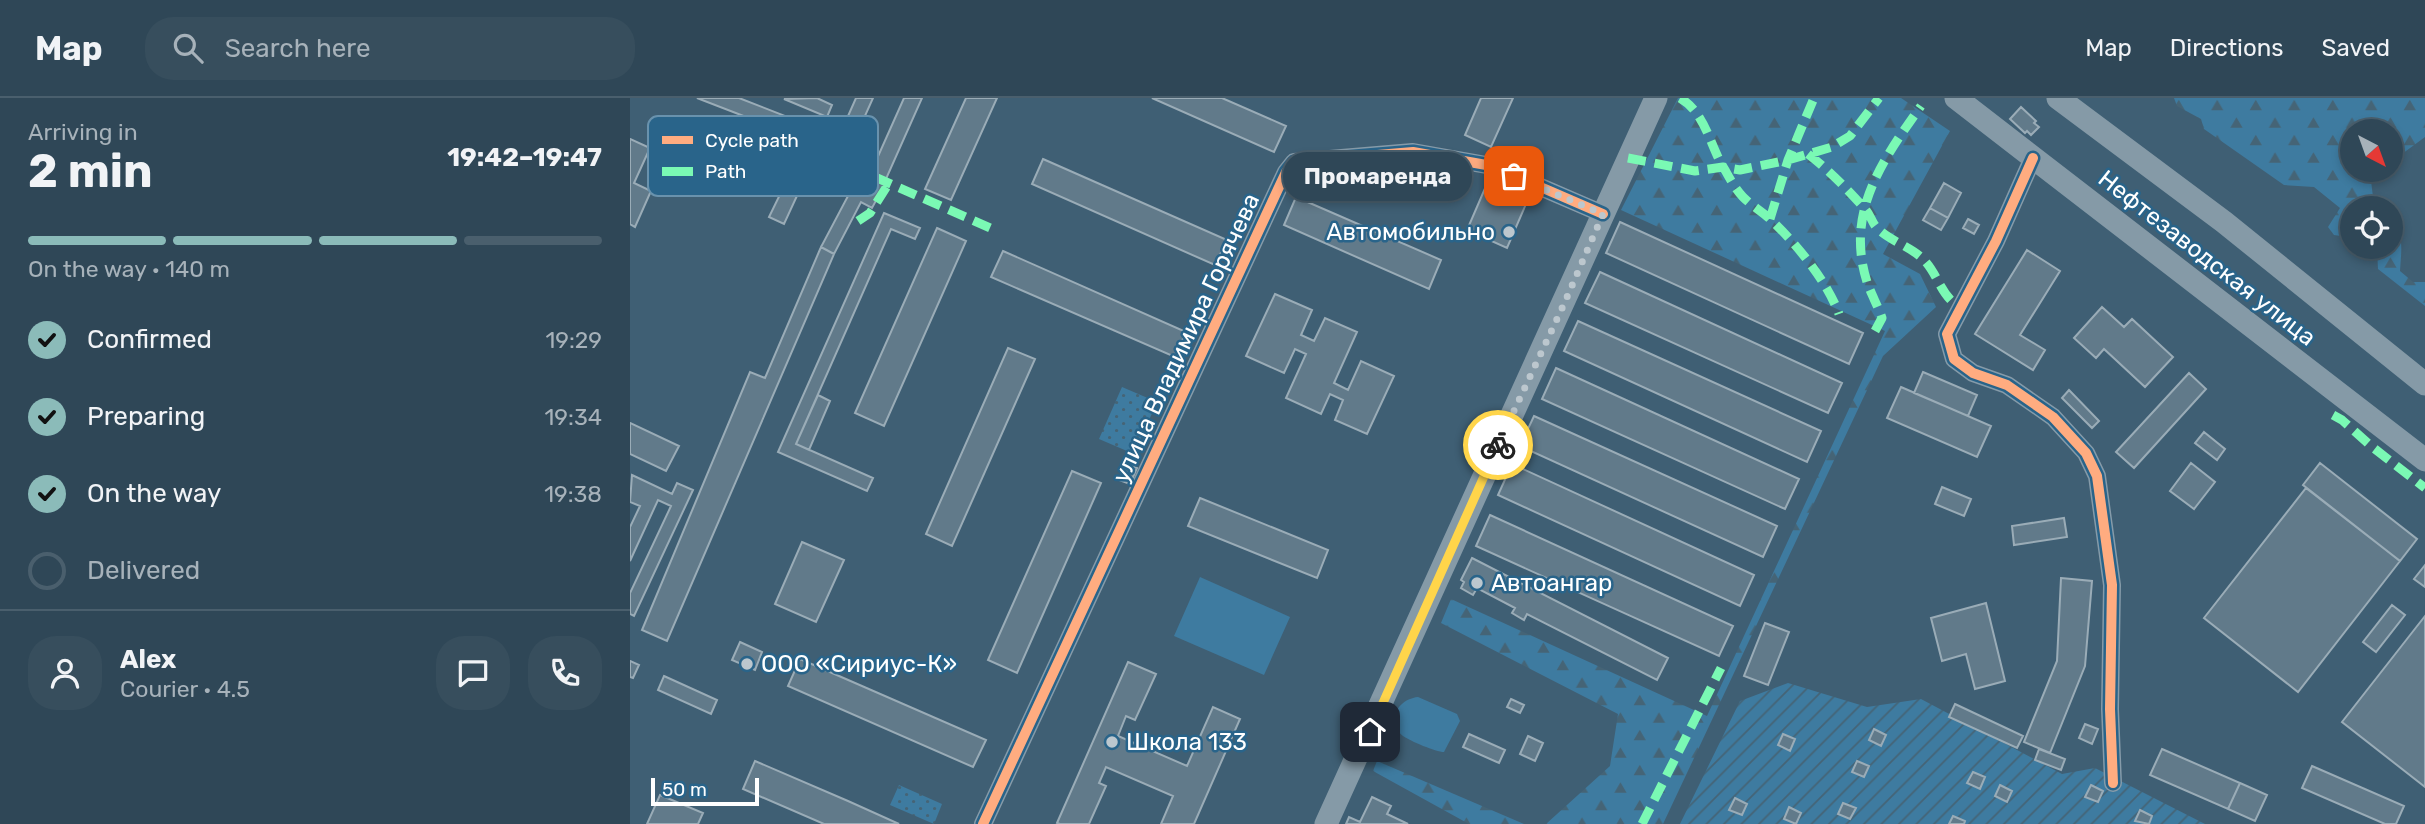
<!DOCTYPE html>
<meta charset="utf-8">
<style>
:root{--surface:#2f4757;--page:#374e5d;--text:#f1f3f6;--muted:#a7b2ba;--line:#4a5f6d;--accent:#8bbbb9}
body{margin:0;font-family:Rubik,sans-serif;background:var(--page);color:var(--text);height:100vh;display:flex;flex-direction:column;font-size:26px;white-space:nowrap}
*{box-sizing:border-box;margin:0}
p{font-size:23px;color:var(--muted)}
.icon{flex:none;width:38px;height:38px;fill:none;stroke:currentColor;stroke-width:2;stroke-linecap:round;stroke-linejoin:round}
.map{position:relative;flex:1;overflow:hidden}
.sheet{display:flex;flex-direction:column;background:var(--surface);width:630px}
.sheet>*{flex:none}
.needle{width:46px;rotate:139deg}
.controls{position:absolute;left:1710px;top:21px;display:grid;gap:14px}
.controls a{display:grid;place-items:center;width:63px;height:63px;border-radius:50%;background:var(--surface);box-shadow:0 4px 10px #0003,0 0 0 2px var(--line);font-size:35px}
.scale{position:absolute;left:21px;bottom:18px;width:108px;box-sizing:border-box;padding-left:7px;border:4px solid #fff;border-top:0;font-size:19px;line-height:24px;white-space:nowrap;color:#fff;-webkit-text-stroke:5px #29648a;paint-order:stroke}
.pin{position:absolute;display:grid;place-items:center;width:60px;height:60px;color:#fff;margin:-30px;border-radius:14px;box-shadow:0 4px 10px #0006}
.courier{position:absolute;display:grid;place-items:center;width:70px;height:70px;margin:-35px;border:5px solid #ffd54a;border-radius:50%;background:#fff;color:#222;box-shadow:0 2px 9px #0007}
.bubble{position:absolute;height:49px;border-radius:24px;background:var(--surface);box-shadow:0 4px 10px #0003,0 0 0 2px var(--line);font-size:23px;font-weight:700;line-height:49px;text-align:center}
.summary em{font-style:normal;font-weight:700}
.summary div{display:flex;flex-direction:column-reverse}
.summary{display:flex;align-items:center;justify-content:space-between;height:119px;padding:0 28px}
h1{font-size:46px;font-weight:700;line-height:52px}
.bar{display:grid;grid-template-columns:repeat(4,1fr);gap:10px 7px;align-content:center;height:84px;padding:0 28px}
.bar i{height:9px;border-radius:5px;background:var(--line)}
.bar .on{background:var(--accent)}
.bar p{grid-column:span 4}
.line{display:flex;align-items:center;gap:18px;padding:0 28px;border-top:2px solid var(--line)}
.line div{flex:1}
.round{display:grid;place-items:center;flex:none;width:74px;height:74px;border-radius:28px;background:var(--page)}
ol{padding:0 28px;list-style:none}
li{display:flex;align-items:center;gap:21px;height:77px}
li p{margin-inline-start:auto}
li .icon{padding:7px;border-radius:50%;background:var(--accent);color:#111;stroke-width:4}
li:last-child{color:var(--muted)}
li i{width:38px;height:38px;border:4px solid var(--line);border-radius:50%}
header{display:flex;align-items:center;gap:42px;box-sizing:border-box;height:98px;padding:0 35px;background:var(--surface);border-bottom:2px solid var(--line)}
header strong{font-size:33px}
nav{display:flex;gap:38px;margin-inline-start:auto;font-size:24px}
.search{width:490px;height:63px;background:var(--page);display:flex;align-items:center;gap:18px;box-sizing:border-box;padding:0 24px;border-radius:28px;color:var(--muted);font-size:26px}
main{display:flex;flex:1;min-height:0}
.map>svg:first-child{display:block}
</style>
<header>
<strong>Map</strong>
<div class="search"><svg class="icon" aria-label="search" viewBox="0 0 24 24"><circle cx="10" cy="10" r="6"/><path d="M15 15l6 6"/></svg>Search here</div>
<nav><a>Map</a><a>Directions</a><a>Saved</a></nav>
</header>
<main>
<section class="sheet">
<div class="summary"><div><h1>2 min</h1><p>Arriving in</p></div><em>19:42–19:47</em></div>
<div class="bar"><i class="on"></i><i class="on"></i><i class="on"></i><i></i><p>On the way · 140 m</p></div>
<ol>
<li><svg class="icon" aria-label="check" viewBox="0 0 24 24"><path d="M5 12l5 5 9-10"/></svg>Confirmed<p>19:29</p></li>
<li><svg class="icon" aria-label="check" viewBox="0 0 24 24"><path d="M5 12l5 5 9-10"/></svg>Preparing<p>19:34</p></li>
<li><svg class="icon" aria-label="check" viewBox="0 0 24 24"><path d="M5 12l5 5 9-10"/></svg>On the way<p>19:38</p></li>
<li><i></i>Delivered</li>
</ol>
<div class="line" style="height:126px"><a class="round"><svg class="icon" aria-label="person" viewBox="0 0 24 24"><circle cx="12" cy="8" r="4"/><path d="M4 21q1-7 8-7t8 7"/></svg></a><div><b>Alex</b><p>Courier · 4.5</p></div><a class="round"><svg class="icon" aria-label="chat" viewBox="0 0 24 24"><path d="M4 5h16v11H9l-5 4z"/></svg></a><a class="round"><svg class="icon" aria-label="phone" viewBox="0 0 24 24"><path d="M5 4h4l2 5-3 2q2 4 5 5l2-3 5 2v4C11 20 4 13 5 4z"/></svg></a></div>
</section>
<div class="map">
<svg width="1795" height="726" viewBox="0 0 1795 726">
<defs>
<pattern id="forest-firs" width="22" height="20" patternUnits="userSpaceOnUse" patternTransform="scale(1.75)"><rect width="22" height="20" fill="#3e7ba0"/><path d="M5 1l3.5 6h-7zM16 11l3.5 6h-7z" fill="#456476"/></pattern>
<pattern id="park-dots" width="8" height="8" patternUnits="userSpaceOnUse" patternTransform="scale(1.75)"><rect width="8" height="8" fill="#3e7ba0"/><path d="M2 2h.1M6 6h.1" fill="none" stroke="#456476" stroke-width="1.8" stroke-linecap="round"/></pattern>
<pattern id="garden-furrows" width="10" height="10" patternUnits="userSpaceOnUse" patternTransform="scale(1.75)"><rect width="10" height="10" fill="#3e7ba0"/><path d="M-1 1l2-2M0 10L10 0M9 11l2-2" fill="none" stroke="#456476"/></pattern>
</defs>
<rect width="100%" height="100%" fill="#3f5f74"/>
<path fill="#3e7ba0" d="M570 479 660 519 634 577 544 538Z
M788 599 827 616 830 623 814 654C806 654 780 643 773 638 755 623 768 601 788 599Z"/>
<path fill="url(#forest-firs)" d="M1048 0H1271L1320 33 1253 156 1290 176 1306 209 1253 258 1033 726H916L980 668 988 616 811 525 821 501 1077 618 1255 233 991 112Z
M1544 0H1795V39L1761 64 1760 33H1722V72H1752L1741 83 1743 99 1752 110H1722V131L1711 138 1704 137 1698 129 1710 110 1684 89 1654 87 1574 31 1571 21 1547 8Z
M1761 120C1775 135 1771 154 1770 173L1783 184H1795V208L1748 171 1747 151 1745 149H1760Z
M747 663 894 726H839L743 673Z"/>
<path fill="url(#park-dots)" d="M492 289 527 304 504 356 469 341Z
M269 687 312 706 304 726 260 707Z"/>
<path fill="url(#garden-furrows)" d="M1158 585 1237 609 1291 601 1432 676 1465 670 1575 726H1050L1110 603Z"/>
<path fill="#617a8a" stroke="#9aacb7" stroke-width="2" d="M67 0H109L191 32 186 46Z
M187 0 202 7 197 19 154 1Z
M226 0H243L213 67 199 61Z
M274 0H292L256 81 241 74Z
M336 0H367L321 102 295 91Z
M522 0H592L656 28 644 54Z
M851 0H883L861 49 835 37Z
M1391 9 1406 23 1404 25 1409 29 1401 37 1397 33 1395 35 1380 21Z
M0 41 20 50 4 85 21 93 5 129 0 126Z
M413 61 597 142 585 167 402 86Z
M228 79 240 85 243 79 255 86 242 110 231 104 204 156 191 149Z
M158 80 172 87 154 126 139 119Z
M859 81 899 99 877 150 837 132Z
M1314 85 1331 95 1318 120 1300 110Z
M666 99 811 162 799 191 654 127Z
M1300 110 1318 120 1311 132 1293 122Z
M254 115 290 130 285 141 261 131 166 346 243 380 237 393 148 354Z
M1338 121 1349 127 1344 136 1333 130Z
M990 124 1233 235 1219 266 976 155Z
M307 130 336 143 254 328 225 315Z
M191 149 204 156 37 543 12 532 120 274 135 280Z
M1397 152 1430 173 1390 237 1415 252 1403 272 1345 236Z
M373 153 556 234 545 259 361 179Z
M970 174 1212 285 1198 315 955 205Z
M645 196 682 212 671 237 684 243 695 220 727 234 704 285 718 292 731 263 764 278 737 336 705 322 713 302 700 296 691 316 656 300 676 256 665 251 654 275 616 258Z
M1472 209 1494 229 1502 221 1543 259 1515 289 1474 251 1466 260 1444 240Z
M948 223 1191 333 1177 364 934 253Z
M378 250 405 261 322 448 296 436Z
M926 270 1169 381 1155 411 912 301Z
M1293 274 1347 297 1338 318 1284 295Z
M1559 275 1576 291 1504 370 1486 354Z
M1271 289 1361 328 1347 359 1257 320Z
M1439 292 1469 323 1462 330 1432 300Z
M188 297 200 303 179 352 166 346Z
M904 318 1147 428 1133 459 890 348Z
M0 325 49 348 36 373 0 356Z
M1574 334 1595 351 1587 362 1565 345Z
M1561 365 1585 384 1564 411 1540 393Z
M1690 365 1787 441 1770 463 1673 387Z
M496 366 507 370 500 386 489 382Z
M882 366 1124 477 1110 508 868 397Z
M442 373 471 385 387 575 358 562Z
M2 377 42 396 47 385 63 392 4 518 0 516V495L41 408 28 402 0 463V429L10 408 0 404Z
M1312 389 1341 401 1334 418 1305 406Z
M1676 390 1770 463 1668 594 1574 520Z
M570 400 698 452 687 480 558 428Z
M860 417 1103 528 1089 558 846 448Z
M1434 420 1437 439 1384 447 1382 428Z
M172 444 214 462 186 524 145 506Z
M842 460 1038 560 1027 582 897 516 894 522 882 515 885 510 847 490 843 497 831 490 834 484 831 482Z
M1795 467V489L1784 481Z
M1431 480 1462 483 1455 568 1420 655 1394 644 1427 563Z
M1356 505 1375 583 1345 591 1336 556 1312 563 1301 520Z
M1762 507 1775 517 1746 554 1733 544Z
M1795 518V689L1712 624Z
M1135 525 1159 534 1138 587 1114 578Z
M110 544 132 554 125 572 102 562Z
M170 561 356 642 343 669 158 588Z
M0 563 9 567 3 580 0 579Z
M498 564 526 576 505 622 496 618 488 638 557 668 583 609 610 621 564 726H531L543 698 476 669 469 685 476 688 459 726H430L427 725Z
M34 578 87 602 81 616 28 592Z
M881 601 894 607 890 615 877 609Z
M1325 606 1393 638 1387 650 1319 619Z
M1455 626 1468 631 1462 646 1449 640Z
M1244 631 1256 637 1251 648 1239 642Z
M839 636 875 652 869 665 833 649Z
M1153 636 1165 641 1160 653 1148 647Z
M898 638 913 645 905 663 890 656Z
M1409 651 1435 661 1431 672 1405 662Z
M1532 651 1610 685 1598 711 1520 677Z
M125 663 218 703 269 726H194L113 691Z
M1227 663 1239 668 1234 679 1222 674Z
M1682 668 1774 708 1766 726H1755L1672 690Z
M1343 674 1355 679 1350 691 1337 685Z
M1610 685 1637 697 1625 723 1598 711Z
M1370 687 1382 693 1377 704 1365 698Z
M1461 687 1473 693 1468 704 1455 699Z
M30 697 73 715 68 726H17Z
M742 699 761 708 757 716 778 726H716L719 719 730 724Z
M1105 700 1117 706 1112 717 1099 712Z
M1213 705 1226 710 1220 721 1208 716Z
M1159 709 1171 715 1166 726 1154 721Z
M1510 712 1522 718 1519 726 1505 723Z
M1323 718 1335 723 1334 726H1319Z"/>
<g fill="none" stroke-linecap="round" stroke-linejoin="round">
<path stroke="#869ba9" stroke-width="18" d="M1403 60 1366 143 1317 236 1324 261 1343 275 1377 287 1423 319 1456 355 1467 378 1482 487 1480 611 1483 685
M353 726 656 74 664 64 783 54 862 68 973 116"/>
<path stroke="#859aa7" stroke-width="23" d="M1326 0 1795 362
M1428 0 1594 124 1795 286
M696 726 1026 0"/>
<path stroke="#7af9b4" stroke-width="9" stroke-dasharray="18 9" stroke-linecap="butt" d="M1050 0C1076 15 1080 49 1095 72 1100 81 1106 92 1113 99 1121 107 1131 113 1139 120 1165 144 1197 183 1209 216
M1178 56C1200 73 1218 92 1236 112 1241 118 1242 125 1247 130 1260 143 1279 148 1292 160 1309 176 1309 197 1331 210
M998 60 1065 73 1093 69 1110 72 1158 62 1202 49 1220 38 1249 0
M220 68 365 132
M1140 121 1158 62 1184 0
M228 123 240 115 259 85
M1245 233 1252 220C1248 208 1241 196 1237 184 1215 114 1252 63 1291 8
M1703 317 1712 322 1741 348 1795 390
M1012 726 1091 570"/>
<g stroke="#29648a" stroke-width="15">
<path id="cycleway" d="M1403 60 1366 143 1317 236 1324 261 1343 275 1377 287 1423 319 1456 355 1467 378 1482 487 1480 611 1483 685
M353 726 656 74 664 64 783 54 862 68 973 116"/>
</g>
<use href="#cycleway" stroke="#ffac80" stroke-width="10"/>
</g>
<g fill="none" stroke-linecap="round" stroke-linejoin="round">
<path stroke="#bcc7ce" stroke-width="7" stroke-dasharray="0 12.6" d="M868 347 934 206 973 116 884 78"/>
<path stroke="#ffd54a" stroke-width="9" d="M740 634 868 347"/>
</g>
<g fill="#bcc7ce" stroke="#29648a" stroke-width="2.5">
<circle cx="879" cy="134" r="7"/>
<circle cx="847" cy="485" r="7"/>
<circle cx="117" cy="566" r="7"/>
<circle cx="482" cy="644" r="7"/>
</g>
<g text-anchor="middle" stroke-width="5" stroke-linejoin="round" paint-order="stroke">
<g font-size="24" fill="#fff" stroke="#29648a" text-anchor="start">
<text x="865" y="142" text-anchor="end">Автомобильно</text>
<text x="861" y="493">Автоангар</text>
<text x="131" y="574">ООО «Сириус-К»</text>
<text x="496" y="652">Школа 133</text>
</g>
<g font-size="24" fill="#fff" stroke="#29648a">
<text transform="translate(1577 160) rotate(38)" y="8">Нефтезаводская улица</text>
<text transform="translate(556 240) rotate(-65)" y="8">улица Владимира Горячева</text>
</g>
</g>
<rect x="18" y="18" width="230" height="80" rx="10" fill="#29648a" stroke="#6992ad" stroke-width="2"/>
<rect x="32" y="38" width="31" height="8" fill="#ffac80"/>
<rect x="32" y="69" width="31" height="9" fill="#7af9b4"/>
<g font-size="19" fill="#fff">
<text x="75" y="49">Cycle path</text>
<text x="75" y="80">Path</text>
</g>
</svg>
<div class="controls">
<a><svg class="needle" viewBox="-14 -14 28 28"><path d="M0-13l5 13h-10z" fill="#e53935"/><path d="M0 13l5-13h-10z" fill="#a7b2ba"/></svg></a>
<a><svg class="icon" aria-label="locate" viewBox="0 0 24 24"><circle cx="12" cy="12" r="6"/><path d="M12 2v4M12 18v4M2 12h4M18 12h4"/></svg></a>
</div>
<div class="scale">50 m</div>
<div class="pin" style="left:884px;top:78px;background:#ea580c"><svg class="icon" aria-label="bag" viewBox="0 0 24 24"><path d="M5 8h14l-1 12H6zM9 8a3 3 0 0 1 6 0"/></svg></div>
<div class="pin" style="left:740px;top:634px;background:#1f2937"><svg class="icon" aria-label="home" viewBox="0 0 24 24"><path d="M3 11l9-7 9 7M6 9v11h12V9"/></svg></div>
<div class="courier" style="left:868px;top:347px"><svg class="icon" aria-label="bike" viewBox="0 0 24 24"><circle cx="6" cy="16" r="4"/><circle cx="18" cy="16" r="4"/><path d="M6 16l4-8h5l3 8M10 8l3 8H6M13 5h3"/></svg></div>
<div class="bubble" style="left:653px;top:54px;width:189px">Промаренда</div>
</div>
</main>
